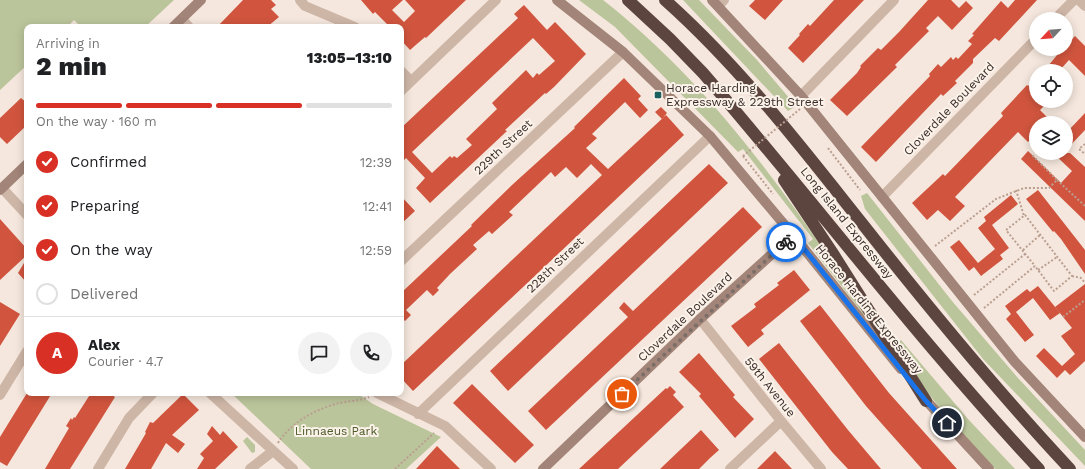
<!DOCTYPE html>
<meta charset="utf-8">
<style>
:root{--surface:#fff;--page:#f2f2f2;--text:#202124;--muted:#757577;--line:#e0e0e0;--accent:#d93025}
body{margin:0;font-family:"Work Sans",sans-serif;background:var(--page);color:var(--text);height:100vh;display:flex;flex-direction:column;font-size:15px;white-space:nowrap}
*{box-sizing:border-box;margin:0}
p{font-size:13px;color:var(--muted)}
.icon{flex:none;width:22px;height:22px;fill:none;stroke:currentColor;stroke-width:2;stroke-linecap:round;stroke-linejoin:round}
.map{position:relative;flex:1;overflow:hidden}
.panel{position:absolute;left:24px;top:24px;width:380px;height:372px;display:flex;flex-direction:column;background:var(--surface);border-radius:8px;box-shadow:0 2px 10px #0003}
.panel>*{flex:none}
.needle{width:26px;rotate:244deg}
.controls{position:absolute;left:1029px;top:12px;display:grid;gap:8px}
.controls a{display:grid;place-items:center;width:44px;height:44px;border-radius:50%;background:var(--surface);box-shadow:0 2px 10px #0003;font-size:20px}
.pin{position:absolute;display:grid;place-items:center;width:34px;height:34px;color:#fff;margin:-17px;border:2px solid #fff;border-radius:50%;box-shadow:0 1px 4px #0007}
.courier{position:absolute;display:grid;place-items:center;width:40px;height:40px;margin:-20px;border:3px solid #1a73e8;border-radius:50%;background:#fff;color:#222;box-shadow:0 1px 5px #0007}
.head em{font-style:normal;font-weight:800}
.head div{display:flex;flex-direction:column-reverse}
.head{display:flex;align-items:center;justify-content:space-between;height:68px;padding:0 12px}
h1{font-size:26px;font-weight:800;line-height:30px}
.bar{display:grid;grid-template-columns:repeat(4,1fr);gap:6px 4px;align-content:center;height:48px;padding:0 12px}
.bar i{height:5px;border-radius:3px;background:var(--line)}
.bar .on{background:var(--accent)}
.bar p{grid-column:span 4}
.line{display:flex;align-items:center;gap:10px;padding:0 12px;border-top:1px solid var(--line)}
.line div{flex:1}
.round{display:grid;place-items:center;flex:none;width:42px;height:42px;border-radius:21px;background:var(--page)}
ol{padding:0 12px;list-style:none}
li{display:flex;align-items:center;gap:12px;height:44px}
li p{margin-inline-start:auto}
li .icon{padding:4px;border-radius:50%;background:var(--accent);color:#fff;stroke-width:4}
li:last-child{color:var(--muted)}
li i{width:22px;height:22px;border:2px solid var(--line);border-radius:50%}
.map>svg:first-child{display:block}
</style>
<div class="map">
<svg width="1085" height="469" viewBox="0 0 1085 469">
<rect width="100%" height="100%" fill="#f5e7dd"/>
<path fill="#bbc59b" d="M0 0H174L145 27H81L74 20 67 27H27V65L0 90Z
M579 0H603C718 90 801 213 879 334L808 243 813 239 743 149 738 152 615 27Z
M683 0H699L757 60 796 106 788 111Z
M867 193 952 301 1018 378 1085 450V466L983 359 865 209 861 196Z
M901 340 968 419 1015 469H995L944 413 927 392 897 343Z
M231 393H357L373 404 441 437 406 469H311Z
M247 437 255 445V452L252 453 243 441Z"/>
<path fill="#d1553e" fill-rule="evenodd" d="M243 0H271L276 5 271 9 279 17 267 27H217Z
M361 0H403L392 10 404 22 415 11 405 0H466L426 38 425 37 410 50 401 40V27H390L375 12 373 14Z
M755 0H783L765 20 749 6Z
M834 0H864L803 63 788 48 800 35 799 34 808 24 810 26Z
M928 0H951L959 8 966 1 973 8 952 30 938 16 926 28 929 31 895 65 897 67 847 116 830 100 857 73 861 67 860 66 878 48 881 50 899 32Z
M1015 0H1037L999 41 995 38 973 59V63L955 81 957 83 943 96 941 94 876 162 861 147 930 76 929 74 938 64 941 67 951 57 953 60 956 57 958 59 972 44 968 41 974 35 972 34 1001 1 1008 8Z
M524 5 547 30 555 22 586 54 554 87 546 94 545 93 505 130 507 131 430 203 416 188 425 178 406 158 401 163V128L518 18 514 14ZM533 38 555 61 539 75 537 73 533 78 526 70 492 103 497 109 466 139 472 145 457 158 454 156 452 158 450 156 432 173 412 152Z
M1075 36 1085 46V76L1069 60 1059 71H1044L1062 49H1066V45Z
M624 78 641 96 638 99 648 110 640 118 625 102 592 134 597 138 586 148 608 169 666 115 684 135 413 391 401 378V365L602 175 591 164 577 178 566 167 555 177 551 172 509 212 513 215 492 234 489 231 473 245 477 249 450 274 437 288 439 290 433 296 427 290 406 310 411 315 405 321 401 317V293L472 226 471 225 512 185 575 128 574 127Z
M1032 82 1036 86V101H1049L1040 110 1053 123H1036V134L1028 142 1018 132 955 197 965 206 950 221 938 210 927 220 912 203 943 174 945 176 1003 116 1001 113 1027 85 1028 86Z
M21 98 27 103V125L7 144 0 137V118Z
M661 107 667 113 662 119 655 112Z
M1085 113V130L1066 150V133Z
M1028 151 1061 183 1072 171 1053 153H1070L1085 167V221L1021 159Z
M709 164 728 183 508 391 490 371Z
M1038 190 1085 250V274L1061 239 1054 231 1053 232 1026 199Z
M1011 195 1018 204 992 225 1009 248 1000 255 1003 259 981 276 974 267 969 271 950 247 959 240 978 263 995 249 978 228 986 221 984 217Z
M401 196 415 211 401 224Z
M743 207 762 227 546 430 528 411 628 317 619 308 624 302 633 311Z
M0 219 27 249V255L0 280Z
M27 258V283L18 273Z
M794 270 810 290 761 330 764 334 748 347 731 326 756 307 754 304 779 285 777 283Z
M1085 284V361L1070 375 1065 370 1057 378 1036 356 1044 348 1062 366 1075 354 1061 336 1072 328 1055 307Z
M1038 286 1060 313 1050 320 1033 298 1016 312 1034 335 1025 342 1006 319 1011 314 1005 306 1027 289 1030 292Z
M0 302 20 314 0 346Z
M820 305 889 393 957 469H922L866 406 800 321Z
M779 343 848 430 881 469H848L832 452 759 359Z
M699 353 735 395 733 397 754 419 735 438 699 396 701 394 679 372Z
M472 384 534 445 515 463 453 403Z
M670 386 676 392 673 395 684 407 618 469H579L666 388 667 389Z
M27 393H52L7 466 0 462V437Z
M91 393H108L115 397 70 469H45L69 428 66 426 71 418 72 420 74 417 75 418Z
M183 394 199 410 172 435 185 444 178 453 166 443 151 469H125L146 433 145 432 150 422 153 423Z
M212 426 220 435 223 431 238 447 215 469H197L204 458 200 454 213 441 207 434Z
M701 430 719 450 710 458 699 469H660Z
M437 446 460 469H416Z
M775 451 792 469H757Z"/>
<g fill="none" stroke-linecap="round" stroke-linejoin="round">
<path stroke="#ba9f91" stroke-width="2" stroke-dasharray="2 2" stroke-linecap="butt" d="M1085 144 1079 149 1085 154
M828 148 860 190
M743 156 773 194
M1057 180 1085 206
M1016 190 1024 216
M935 246 996 199 1024 188H1049L1057 180 1031 154
M1023 250 1040 235
M1038 270 1057 257
M1072 276 1081 278 1085 283
M974 295 1025 254
M984 308 1035 266 1054 291 1072 276 1025 215 1006 230 1035 266
M1063 317 1085 300
M278 443C291 422 316 409 339 403 349 401 359 401 369 397
M395 469 434 433"/>
<path stroke="#ceb6a7" stroke-width="10" d="M300 0 305 6 355 27
M1079 0 1085 6
M718 6 724 0
M182 19 189 27
M1055 19 1074 0
M401 71 411 81
M401 91 496 0
M801 96 894 0
M2 188 27 215
M882 197 1036 39
M401 261 623 52
M700 319 781 421 821 469
M210 393 293 469
M377 393 445 426 491 469
M0 395 27 351
M418 414 710 136
M98 469 129 418 153 393
M250 469 273 451
M730 469 781 421"/>
<path stroke="#a28478" stroke-width="10" d="M557 0 623 52 710 136 793 235 901 369
M712 0 801 96 1015 362 1085 437
M173 27 201 0
M0 190 27 164
M922 396 989 469
M543 469 700 319 793 235"/>
<path stroke="#5c453e" stroke-width="12" d="M628 0 670 39 703 73C816 204 921 343 1039 469
M665 0C739 66 799 144 861 222 928 307 996 390 1070 469
M784 180 832 252 926 401"/>
<path stroke="#ba9f91" stroke-width="2" stroke-dasharray="2 2" stroke-linecap="butt" d="M743 156 800 109"/>
</g>
<g fill="none" stroke-linecap="round" stroke-linejoin="round">
<path stroke="#7b6d67" stroke-width="4" stroke-dasharray="0 7.2" d="M622 394 786 242"/>
<path stroke="#1a73e8" stroke-width="5" d="M786 242 793 235 926 401 947 423"/>
</g>
<rect fill="#19605e" stroke="#fbf2ea" stroke-width="1.5" x="654" y="91" width="8" height="8" rx="2"/>
<g text-anchor="middle" stroke-width="4" stroke-linejoin="round" paint-order="stroke">
<g font-size="12" fill="#3a2c28" stroke="#fbf2ea" text-anchor="start">
<text x="666" y="92">Horace Harding<tspan x="666" dy="14">Expressway &amp; 229th Street</tspan></text>
</g>
<g font-size="12" fill="#3a2c28" stroke="#fbf2ea">
<text transform="translate(949 109) rotate(-46)" y="4">Cloverdale Boulevard</text>
<text transform="translate(503 147) rotate(-43)" y="4">229th Street</text>
<text transform="translate(847 223) rotate(51)" y="4">Long Island Expressway</text>
<text transform="translate(555 265) rotate(-44)" y="4">228th Street</text>
<text transform="translate(869 309) rotate(51)" y="4">Horace Harding Expressway</text>
<text transform="translate(685 317) rotate(-43)" y="4">Cloverdale Boulevard</text>
<text transform="translate(770 387) rotate(51)" y="4">59th Avenue</text>
</g>
<g font-size="12" fill="#4d5b29" stroke="#fbf2ea">
<text x="336" y="435">Linnaeus Park</text>
</g>
</g>
</svg>
<div class="controls">
<a><svg class="needle" viewBox="-14 -14 28 28"><path d="M0-13l5 13h-10z" fill="#e53935"/><path d="M0 13l5-13h-10z" fill="#757577"/></svg></a>
<a><svg class="icon" aria-label="locate" viewBox="0 0 24 24"><circle cx="12" cy="12" r="6"/><path d="M12 2v4M12 18v4M2 12h4M18 12h4"/></svg></a>
<a><svg class="icon" aria-label="layers" viewBox="0 0 24 24"><path d="M12 4l9 5-9 5-9-5zM3 14l9 5 9-5"/></svg></a>
</div>
<div class="pin" style="left:622px;top:394px;background:#ea580c"><svg class="icon" aria-label="bag" viewBox="0 0 24 24"><path d="M5 8h14l-1 12H6zM9 8a3 3 0 0 1 6 0"/></svg></div>
<div class="pin" style="left:947px;top:423px;background:#1f2937"><svg class="icon" aria-label="home" viewBox="0 0 24 24"><path d="M3 11l9-7 9 7M6 9v11h12V9"/></svg></div>
<div class="courier" style="left:786px;top:242px"><svg class="icon" aria-label="bike" viewBox="0 0 24 24"><circle cx="6" cy="16" r="4"/><circle cx="18" cy="16" r="4"/><path d="M6 16l4-8h5l3 8M10 8l3 8H6M13 5h3"/></svg></div>
<section class="panel">
<div class="head"><div><h1>2 min</h1><p>Arriving in</p></div><em>13:05–13:10</em></div>
<div class="bar"><i class="on"></i><i class="on"></i><i class="on"></i><i></i><p>On the way · 160 m</p></div>
<ol>
<li><svg class="icon" aria-label="check" viewBox="0 0 24 24"><path d="M5 12l5 5 9-10"/></svg>Confirmed<p>12:39</p></li>
<li><svg class="icon" aria-label="check" viewBox="0 0 24 24"><path d="M5 12l5 5 9-10"/></svg>Preparing<p>12:41</p></li>
<li><svg class="icon" aria-label="check" viewBox="0 0 24 24"><path d="M5 12l5 5 9-10"/></svg>On the way<p>12:59</p></li>
<li><i></i>Delivered</li>
</ol>
<div class="line" style="height:72px"><b class="round" style="background:var(--accent);color:#fff">A</b><div><b>Alex</b><p>Courier · 4.7</p></div><a class="round"><svg class="icon" aria-label="chat" viewBox="0 0 24 24"><path d="M4 5h16v11H9l-5 4z"/></svg></a><a class="round"><svg class="icon" aria-label="phone" viewBox="0 0 24 24"><path d="M5 4h4l2 5-3 2q2 4 5 5l2-3 5 2v4C11 20 4 13 5 4z"/></svg></a></div>
</section>
</div>
